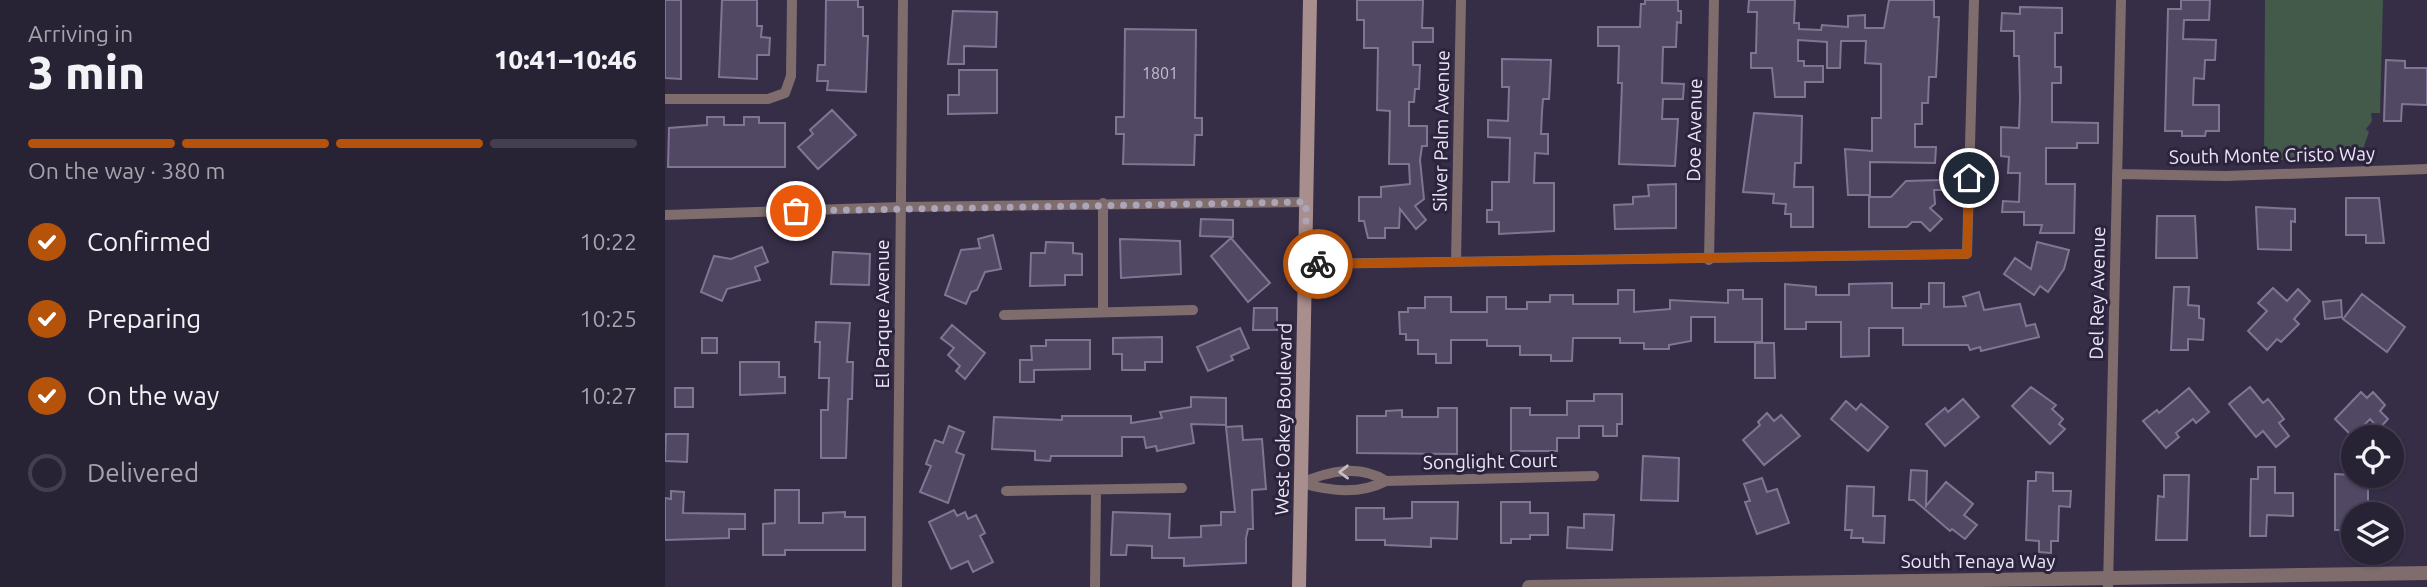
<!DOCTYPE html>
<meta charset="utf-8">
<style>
:root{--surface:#282235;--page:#302a3d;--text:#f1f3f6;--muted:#a5a4ad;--line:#443f50;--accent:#b45309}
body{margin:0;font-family:Ubuntu,sans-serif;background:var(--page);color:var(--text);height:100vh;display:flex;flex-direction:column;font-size:26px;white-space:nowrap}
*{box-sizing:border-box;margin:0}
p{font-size:23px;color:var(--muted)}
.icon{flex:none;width:38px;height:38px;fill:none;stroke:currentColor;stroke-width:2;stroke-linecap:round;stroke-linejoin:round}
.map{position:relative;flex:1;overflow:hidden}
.sheet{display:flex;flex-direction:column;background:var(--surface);width:665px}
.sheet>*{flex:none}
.controls{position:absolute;left:1676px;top:425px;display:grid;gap:14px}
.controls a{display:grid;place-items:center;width:63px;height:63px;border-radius:50%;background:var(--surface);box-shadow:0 2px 5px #0004,0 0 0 2px var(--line);font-size:35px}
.pin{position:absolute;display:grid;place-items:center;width:60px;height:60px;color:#fff;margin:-30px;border:4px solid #fff;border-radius:50%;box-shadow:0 2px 7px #0007}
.courier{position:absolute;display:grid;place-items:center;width:70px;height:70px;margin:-35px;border:5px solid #b45309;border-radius:50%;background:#fff;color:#222;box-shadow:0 2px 9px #0007}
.head em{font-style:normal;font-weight:800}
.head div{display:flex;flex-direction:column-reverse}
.head{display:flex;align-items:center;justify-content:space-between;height:119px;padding:0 28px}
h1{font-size:46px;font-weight:800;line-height:52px}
.bar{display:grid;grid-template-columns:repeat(4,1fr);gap:10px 7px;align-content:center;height:84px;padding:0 28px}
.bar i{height:9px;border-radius:5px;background:var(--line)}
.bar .active{background:var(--accent)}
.bar p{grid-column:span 4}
ol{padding:0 28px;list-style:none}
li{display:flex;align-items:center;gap:21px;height:77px}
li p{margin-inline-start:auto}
li .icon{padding:7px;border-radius:50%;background:var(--accent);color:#fff;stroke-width:4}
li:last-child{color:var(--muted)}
li i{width:38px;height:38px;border:4px solid var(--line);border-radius:50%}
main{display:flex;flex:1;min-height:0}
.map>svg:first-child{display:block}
</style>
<main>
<section class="sheet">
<div class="head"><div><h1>3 min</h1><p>Arriving in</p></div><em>10:41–10:46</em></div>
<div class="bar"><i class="active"></i><i class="active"></i><i class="active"></i><i></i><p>On the way · 380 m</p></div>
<ol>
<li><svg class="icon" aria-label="check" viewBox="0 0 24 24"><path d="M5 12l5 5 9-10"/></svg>Confirmed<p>10:22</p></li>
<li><svg class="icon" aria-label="check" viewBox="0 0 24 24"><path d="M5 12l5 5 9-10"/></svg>Preparing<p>10:25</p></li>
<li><svg class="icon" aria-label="check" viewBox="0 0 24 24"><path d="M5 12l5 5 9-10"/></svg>On the way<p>10:27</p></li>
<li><i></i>Delivered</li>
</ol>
</section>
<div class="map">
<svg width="1762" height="587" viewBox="0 0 1762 587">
<rect width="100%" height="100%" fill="#362d47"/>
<path fill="#43594a" d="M1600 0H1718L1715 113H1706L1707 121 1701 129 1704 132 1697 152H1664L1662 157 1599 161Z"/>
<path fill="#514864" stroke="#807694" stroke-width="2" d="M0 0H16V79L0 78Z
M57 0H92V26H97L96 37 105 38 104 55H92V79L54 77Z
M161 0H193V7H198V36H203L201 92 162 90 163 81H152L153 65H160Z
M692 0H758L757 28H768V42H748V65H755L754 89H750L749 102H744V126H762V146H757L755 160 759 199 750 206 761 220 751 229 735 209 734 228H720V238H703L699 221H694V197H716V187L745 184 744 164H724L725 111 712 110 713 48H699V20H692Z
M980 0H1013V11H1016V23L1012 22 1011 47H998L997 83 1019 84 1018 99H998L997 119H1013L1010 166 954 164 957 83H953L954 46H933V27H975L976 4H980Z
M1084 0H1130L1129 23H1134V29L1156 30 1157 25 1183 27V16L1200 15V28H1219L1224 0H1269V17H1274L1271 77H1264L1263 103H1257V124H1250V147H1271L1270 163 1205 162V195H1183L1180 149 1207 151V118H1216V64L1200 63 1201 41H1176L1175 68H1162V42L1133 40V61H1139V66H1158V82H1140V97H1110L1107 68H1086V53H1091L1092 12H1083Z
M1516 0H1545L1544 20H1519L1518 39 1551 40 1550 60H1540L1539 79 1529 78 1528 105H1554V131H1541L1540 136H1517V131H1500L1503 9H1516Z
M1355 7 1397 8V33H1390V67H1396V83H1387V122L1433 123V143H1412V148H1381V184H1410L1409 233H1375L1377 225H1359V212H1337L1338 201 1354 202 1355 173H1343L1344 157 1336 156V127L1354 128 1355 99 1354 56H1349V31H1336L1337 13 1355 14Z
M288 11 332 12 331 47 299 46V64H283Z
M460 29 531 30 530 118H537V135H530L529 165 458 164 459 134H451V117H459Z
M837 59 886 60 884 99H878L877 112 876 134H883V154L870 153 869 183H889V231L834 234V222H822V210H827V182H844L845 138 823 137V120L843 121 844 87H837Z
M1721 60 1740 61V68H1762V105L1737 104 1736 121H1719Z
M294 70H332V113L283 114V95H294Z
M167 110 191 135 153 169 133 147 148 134 145 130Z
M1089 113 1137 116 1136 163H1130L1129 187H1148V227H1126V214H1120L1121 204 1108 203 1109 194 1078 192Z
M42 117H59V125H79V117H94V123H120V167H3L4 128 42 125Z
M1276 180V190H1269L1270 204 1265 208 1277 219 1265 231 1256 222H1247L1242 227H1204V197H1226L1241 181Z
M1011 184V228L950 229 949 205 968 204V197L984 196 983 185Z
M1681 198H1714L1719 243H1701V235H1681Z
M1591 207 1630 209V222L1626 221V250L1593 249Z
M1492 216H1530L1532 258H1491Z
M536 219 568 220V237L535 236Z
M328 235 336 269 320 272 312 290 306 292 301 304 280 295 296 250 315 248 313 239Z
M566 238 605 283 583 302 546 256Z
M455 239 515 241 516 274 456 278Z
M381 242 408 243V253L417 254V275H400V285L365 286 366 253H380Z
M1372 242 1404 250 1399 269 1383 292 1375 286 1369 295 1339 274 1350 258 1366 269Z
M97 247 103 262 90 267 95 280 62 289 57 301 36 292 49 256 66 259Z
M168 252 205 254 204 285 166 284Z
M1227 283V308H1256V304H1264V283H1279V307L1301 306 1298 297 1314 292 1319 310 1355 304 1361 326 1370 324 1374 337 1316 351 1315 347 1305 350 1303 345H1238V328H1204V356L1176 357V322H1141V329H1120V284L1151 287V295H1184V284Z
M1509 287H1524L1523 305 1534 306V318L1539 319 1538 340 1523 339V350H1506Z
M1608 288 1622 301 1633 289 1645 301 1629 319 1634 324 1616 342 1612 339 1602 350 1583 331 1602 311 1593 303Z
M953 290H969V312L1005 309V300L1063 303V290H1078V299H1097V342H1050V317H1026V341L1004 345V349H979V343H955V338H908L907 361H886V355H855V346H822V340H786V363H771V354H753V340H741V334H735L734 312H743V308H760V297H786V312H822V297H841V309H862V302H885V295H908V304H953Z
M1697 294 1740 327 1722 352 1678 319Z
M1676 300 1677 317 1660 319 1658 302Z
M589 308H612V330H588Z
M151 322 185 323 182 362H188L187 399H183L181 458H156V410H163L164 378H154L155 342H150Z
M287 325 320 353 300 379 291 371 295 366 283 355 289 348 276 338Z
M575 328 584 348 566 356 568 360 543 371 532 347Z
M497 337V362H480V370H457V354H448V338Z
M37 338H52V353H37Z
M381 340H425V369L369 370V382H355V360H367L366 346H381Z
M1090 343H1109L1110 378H1090Z
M75 362H114V377H120V393L75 395Z
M1366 387 1391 405 1387 409 1398 419 1394 424 1400 429 1385 444 1347 406Z
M1585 387 1598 403 1603 399 1619 419 1614 423 1624 436 1611 447 1598 431 1591 437 1564 404Z
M10 388H28V407H10Z
M1524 388 1544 412 1531 423 1528 419 1511 433 1514 437 1501 448 1478 421 1492 410 1494 413Z
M1696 392 1702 398 1708 392 1720 405 1715 411 1723 419 1714 429 1705 419 1688 437 1670 419Z
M929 394H957V424H952V436H938V426H914V438H892V451H846V408H865V415H902V401H929Z
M526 397 561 398V425L526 424 529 443 492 451 491 446 481 448 479 437H457V456H386L385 461 370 460V451L327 449 329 417 397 420V416H466V423L497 418 495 412 526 407Z
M1298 399 1314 417 1280 446 1261 424 1280 408 1283 412Z
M1181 401 1191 410 1196 404 1223 427 1203 451 1166 419Z
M773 408H792V454L692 453V416H721V411L737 410V417H773Z
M1102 413 1109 421 1116 415 1135 436 1099 465 1078 440 1095 425 1093 422Z
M284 426 299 432 291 452 299 455 283 503 255 492 266 466 261 464 270 440 278 443Z
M577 426 578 440 597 439 601 489 587 490 588 529H583L581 538V563L519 566V558H487V546L462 545 461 555H446L448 512 505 514 504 538 536 537V526L556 525V512H570L561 427Z
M1 434H23L22 462 0 461Z
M978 456 1014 458 1013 501 976 500Z
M1593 467H1610V493H1628V516L1602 515 1601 536H1585L1586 479H1593Z
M1246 470 1262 471 1261 506 1281 482 1308 504 1299 515 1312 525 1300 539 1287 529 1285 531 1249 500H1244Z
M1371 472 1388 473V491H1406L1405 507 1394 506 1393 541H1386V553L1374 552V541L1361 540 1363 481H1371Z
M1670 474 1703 476V514H1689V530H1670Z
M1499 475H1524L1522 540H1491L1493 496 1499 497Z
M1097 478 1102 492 1112 489 1124 523 1092 534 1080 502 1085 501 1079 484Z
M1182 486 1209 487 1208 516H1220L1219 543 1198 542V538H1186L1187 530H1180Z
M110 490H134V523H158V513L180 512V517H200V550H120V555H98V524L110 523Z
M6 491 19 492 18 513 80 514V529H64V538L0 540V498L6 499Z
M747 502H793L792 539 766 538V547L720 545V540H691V508H719V519L747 518Z
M836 502H865V513H883V535H865V539H846V543H836Z
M289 510 292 516 300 512 303 519 311 515 320 533 315 536 328 562 308 572 303 561 286 569 264 522Z
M919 514 949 515 947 550 902 548 903 527 919 528Z"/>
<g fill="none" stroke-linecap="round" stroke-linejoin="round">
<path stroke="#7e6d6c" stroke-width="10" d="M0 99H103L120 93 126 76 127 0
M1452 174 1561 176 1762 169
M438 203V312
M0 215 235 207 641 202
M1044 260 1049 0
M791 262 796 0
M641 264 1302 254 1309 0
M339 315 528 310
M636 483C665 491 694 495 721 481L929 476
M636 483C664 471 694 464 721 481
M341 491 517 488
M232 587 238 0
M430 587 431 490
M1443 587 1456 0"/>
<path stroke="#7e6d6c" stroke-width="14" d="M864 587 1762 573"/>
<path stroke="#a88e8c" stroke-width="14" d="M634 587 645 0"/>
</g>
<defs><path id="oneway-chevron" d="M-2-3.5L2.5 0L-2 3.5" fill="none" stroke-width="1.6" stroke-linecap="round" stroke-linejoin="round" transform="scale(1.75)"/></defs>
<use stroke="#c5bcc6" href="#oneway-chevron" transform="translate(679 472) rotate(179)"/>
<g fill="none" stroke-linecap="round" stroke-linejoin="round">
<path stroke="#aca5b9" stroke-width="7" stroke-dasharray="0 12.6" d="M131 211 641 202V264H653"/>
<path stroke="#b45309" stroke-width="9" d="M653 264 1302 254 1304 178"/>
</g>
<g text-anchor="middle" stroke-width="6" stroke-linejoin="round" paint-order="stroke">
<g font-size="16" fill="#c4bed2">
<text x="495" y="79">1801</text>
</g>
<g font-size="19" fill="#ebe6f7" stroke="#2c233c">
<text transform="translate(1029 130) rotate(-89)" y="7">Doe Avenue</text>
<text transform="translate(776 131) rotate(-89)" y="7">Silver Palm Avenue</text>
<text transform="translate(1607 155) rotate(-1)" y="7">South Monte Cristo Way</text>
<text transform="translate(1432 293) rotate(-89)" y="7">Del Rey Avenue</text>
<text transform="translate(217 314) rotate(-90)" y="7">El Parque Avenue</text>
<text transform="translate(618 419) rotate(-89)" y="7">West Oakey Boulevard</text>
<text transform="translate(825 461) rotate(-1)" y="7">Songlight Court</text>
<text x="1313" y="568">South Tenaya Way</text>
</g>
</g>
</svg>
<div class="controls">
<a><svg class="icon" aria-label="locate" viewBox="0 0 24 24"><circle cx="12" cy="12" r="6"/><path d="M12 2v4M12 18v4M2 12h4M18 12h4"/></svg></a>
<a><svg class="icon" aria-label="layers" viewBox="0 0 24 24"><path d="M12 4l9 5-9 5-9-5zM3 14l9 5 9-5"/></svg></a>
</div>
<div class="pin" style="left:131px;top:211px;background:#ea580c"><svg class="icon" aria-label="bag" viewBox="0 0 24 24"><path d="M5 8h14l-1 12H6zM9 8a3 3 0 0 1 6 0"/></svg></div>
<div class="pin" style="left:1304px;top:178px;background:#1f2937"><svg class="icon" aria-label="home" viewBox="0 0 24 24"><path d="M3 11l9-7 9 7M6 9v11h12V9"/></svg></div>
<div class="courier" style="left:653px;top:264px"><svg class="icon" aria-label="bike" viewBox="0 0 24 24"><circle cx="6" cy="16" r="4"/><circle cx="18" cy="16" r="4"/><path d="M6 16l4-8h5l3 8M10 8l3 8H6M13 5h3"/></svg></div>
</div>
</main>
